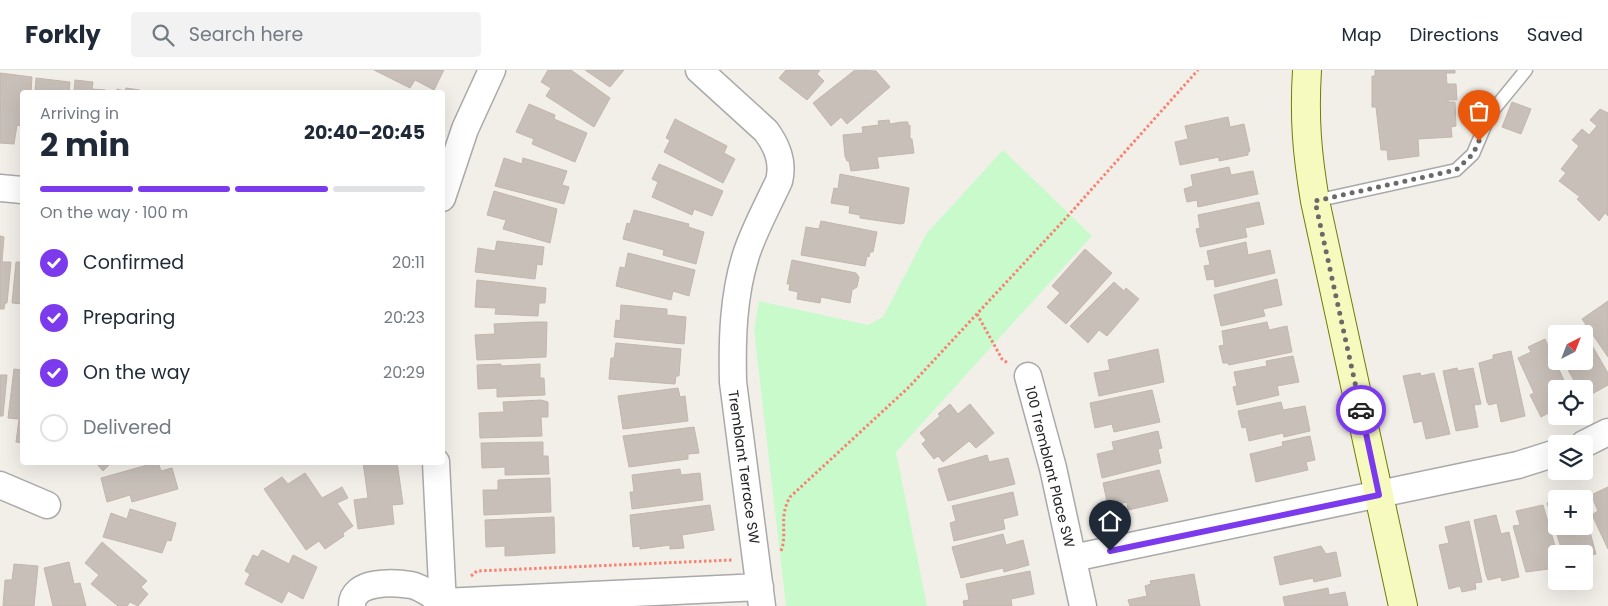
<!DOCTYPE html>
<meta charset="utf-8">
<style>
:root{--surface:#fff;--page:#f2f2f3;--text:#1f2937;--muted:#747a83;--line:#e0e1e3;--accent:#7c3aed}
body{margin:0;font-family:Poppins,sans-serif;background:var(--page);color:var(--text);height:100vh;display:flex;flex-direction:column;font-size:19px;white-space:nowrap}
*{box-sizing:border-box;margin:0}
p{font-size:16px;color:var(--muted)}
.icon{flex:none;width:28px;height:28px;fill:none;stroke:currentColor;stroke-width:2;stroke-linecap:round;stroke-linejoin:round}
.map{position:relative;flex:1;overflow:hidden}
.details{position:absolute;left:20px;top:20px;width:425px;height:375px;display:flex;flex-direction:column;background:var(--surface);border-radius:5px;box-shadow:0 5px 20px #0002}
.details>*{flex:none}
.needle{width:32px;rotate:42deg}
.buttons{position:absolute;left:1548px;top:255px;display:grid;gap:10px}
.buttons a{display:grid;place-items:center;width:45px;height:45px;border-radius:5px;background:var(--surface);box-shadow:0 5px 20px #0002;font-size:25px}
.pin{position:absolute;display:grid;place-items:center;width:42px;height:42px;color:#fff;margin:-51px -21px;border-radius:50% 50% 50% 0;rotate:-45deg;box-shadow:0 0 5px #0007}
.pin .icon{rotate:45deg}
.courier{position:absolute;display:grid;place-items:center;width:50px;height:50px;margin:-25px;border:4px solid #7c3aed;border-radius:50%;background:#fff;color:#222;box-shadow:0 1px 6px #0007}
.headline em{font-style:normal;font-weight:700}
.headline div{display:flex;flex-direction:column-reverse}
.headline{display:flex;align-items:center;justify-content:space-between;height:85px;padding:0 20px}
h1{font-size:32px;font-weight:700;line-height:38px}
.bar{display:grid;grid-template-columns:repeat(4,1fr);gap:8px 5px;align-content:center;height:60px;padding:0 20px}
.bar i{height:6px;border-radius:4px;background:var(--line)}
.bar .on{background:var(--accent)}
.bar p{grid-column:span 4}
ol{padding:0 20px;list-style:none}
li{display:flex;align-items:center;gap:15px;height:55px}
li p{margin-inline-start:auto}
li .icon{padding:5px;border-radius:50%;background:var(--accent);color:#fff;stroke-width:4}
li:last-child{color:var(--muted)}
li i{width:28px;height:28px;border:2px solid var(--line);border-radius:50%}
header{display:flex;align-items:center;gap:30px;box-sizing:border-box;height:70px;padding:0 25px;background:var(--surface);border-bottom:1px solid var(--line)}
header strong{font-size:24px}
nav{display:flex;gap:28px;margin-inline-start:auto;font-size:18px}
.search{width:350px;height:45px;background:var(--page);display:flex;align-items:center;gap:12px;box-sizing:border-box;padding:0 18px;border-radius:5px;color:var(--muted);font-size:19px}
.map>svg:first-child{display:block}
</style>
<header>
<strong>Forkly</strong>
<div class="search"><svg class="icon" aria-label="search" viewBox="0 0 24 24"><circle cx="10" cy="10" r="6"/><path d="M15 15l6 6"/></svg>Search here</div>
<nav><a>Map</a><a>Directions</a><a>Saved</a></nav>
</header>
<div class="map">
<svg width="1608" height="536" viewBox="0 0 1608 536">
<rect width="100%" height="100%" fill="#f2efe9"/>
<path fill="#c8facc" d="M1003 80 1092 166 896 382 927 536H786L754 260 759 231 868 255 883 247 927 163Z"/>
<path fill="#c7bfb8" stroke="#c4b6ab" d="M374 0H444L434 20 415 10 410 18Z
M548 0H571L610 28 594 57 546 26 551 18 541 12Z
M585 0H624L610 17Z
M786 0H820L817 4 824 11 807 30 779 8Z
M855 0 876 1 890 17 847 54 841 47 831 56 813 33Z
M1375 0H1455V3H1446L1447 14H1456L1457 30H1448V32H1455L1456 56 1451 57 1452 67 1418 69 1419 86 1388 90 1387 80H1381L1376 37H1372V6H1375Z
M0 3 32 7 31 22H22V56L17 55 14 74 0 73Z
M36 8 70 12 69 22H35Z
M75 10 93 12 92 19 106 20 105 22H74Z
M126 18 140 20V22H117V19L125 21Z
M1512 32 1531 39 1521 64 1502 57Z
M529 34 555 45 554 49 587 63 575 92 532 74 534 69 516 62Z
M1600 39 1608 43V146L1605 143 1599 151 1577 129 1580 127 1559 111 1566 103 1561 99 1579 76 1572 70 1582 59 1589 65 1597 56 1590 50Z
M1228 47 1230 57 1244 54 1250 81 1248 82V85L1219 91V87L1180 95 1175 72 1188 69 1185 56Z
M675 49 727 76 724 83 735 89 723 113 664 82 670 70 666 68Z
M889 50 890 54 901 52H908V56L910 55V69H912L914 83 877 87 879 98 851 101 849 91H847L845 86 843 65 863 63 862 57 879 55 878 51Z
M504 88 522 94 523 88 567 101 562 115 569 117 564 134 495 116Z
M659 94 723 121 712 146 694 139 692 145 652 127 658 112 652 109Z
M1229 97 1231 105 1253 101 1258 124 1198 137 1197 130 1187 132 1184 119 1193 116 1191 105Z
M840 104 909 118 904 153 901 154 860 148V145L849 143 850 136 831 133 834 118 838 119Z
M494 121 557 139 550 173 503 159 506 150 487 145Z
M1259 132 1264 154 1245 158 1247 167 1200 177 1196 159 1200 158 1198 145Z
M634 140 689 154 688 157 704 162 696 194 663 185 664 180 623 169 627 153 630 154Z
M821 151 877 162 873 182H870L869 187 867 186 865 196 801 185 806 157 819 159Z
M0 166 4 167 2 192H11L7 233H5L4 239H0Z
M497 171 544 177 542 195 537 194 535 209 475 202 478 178 495 181Z
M1246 172 1248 185 1270 180 1275 203 1215 217 1214 209 1207 210 1204 196 1210 195 1207 181Z
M1085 179 1112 203 1066 254 1047 237 1060 223 1052 216Z
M628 183 695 200 689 226 673 221 671 230 616 216 620 197 625 198Z
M22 186V234L12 233 16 192H22Z
M792 190 856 203 859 207 857 217 852 220 850 233 821 227 820 233 797 229 798 222 789 220 790 214H787Z
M1277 209 1282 235 1263 239 1265 246 1221 256 1214 225Z
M477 210 546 218 545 233H539L538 246 495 244 496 238 475 237Z
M1114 212 1124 221 1126 218 1139 229 1107 266 1099 260 1088 273 1070 256Z
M1608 231V287L1582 249Z
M621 235 667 239V245L686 247 684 274 614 267 616 250 620 251Z
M535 252H547L546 287 477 290 475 265 495 264 494 254Z
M1267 252 1269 260 1287 256 1292 282 1229 295 1228 293H1223L1219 276 1224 275 1222 261Z
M1574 258 1577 263 1583 260 1608 303V315L1592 324 1584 309 1576 314 1563 291H1584V264H1563Z
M1545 269 1567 317 1556 319V339L1541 347 1530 325 1534 323 1518 288 1531 282 1528 277Z
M616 273 681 279 679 306H676L675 314 609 309 611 288H614Z
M1158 279 1164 312 1099 326 1094 303 1110 300 1108 290Z
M1511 281 1525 346 1501 352 1497 333 1489 335 1487 332 1479 293 1493 289V285Z
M1293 286 1299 312 1277 316 1279 325 1237 335 1233 317 1237 316 1234 302 1267 296 1266 291Z
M501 294V296L540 294V308H544L545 325 497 327V318L478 319 477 295Z
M1457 298 1458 301 1473 298 1481 334 1474 335 1478 357 1456 361 1443 301Z
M14 299 22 300V373L16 372 19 349 8 348Z
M1420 303 1421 306 1434 303 1450 364 1426 369 1422 351 1414 353 1403 306Z
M0 305H7L3 346H0Z
M678 318 680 327 685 326 688 351 623 359 618 326Z
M1152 320 1160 352 1114 362 1112 354 1095 358 1090 333Z
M541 330 548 332V347H541L542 366 480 368 479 343 504 342 503 332Z
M1281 332 1283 340 1305 336 1310 361 1284 367 1283 363 1249 371 1246 357 1242 358 1238 341Z
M950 334 958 344 970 334 994 363 976 378 969 371 943 392 938 386 934 389 922 374 926 370 920 363 940 346 938 344Z
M694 357 699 383 688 384V389L629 397 623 366Z
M1158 361 1162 378 1158 379 1161 393 1102 408 1097 384 1114 380 1112 372Z
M1310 366 1315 390 1306 392 1308 400 1256 412 1250 384 1283 376 1282 372Z
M543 372V386H548L549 404 505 405V397L482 398 481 373Z
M987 385 989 392 1008 388 1015 414 948 431 938 399Z
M95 392H112L103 401Z
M158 392 161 401 172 398 178 419 132 432 130 425 107 432 101 408Z
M363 392H397L403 434 392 435 394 454 358 459 354 430 368 428Z
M680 399 681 405 700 403 703 430 632 439 630 422H634L632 405Z
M1159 400 1168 431 1128 440 1127 432 1108 436 1103 413Z
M305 403 322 428 342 417 348 428 337 433 353 456 343 463 344 466 325 479 319 471 306 480 264 419 282 407 288 414Z
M550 408 551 442 484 445 483 420H498V410Z
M1608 417V479L1594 449 1593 444 1598 441 1591 425Z
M1013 422 1018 445 1003 449 1005 459 954 471 950 453 956 451 952 436Z
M1556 430V456H1584V440L1596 484 1584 487V484H1563L1547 433Z
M710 435 714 460 682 465 684 478 670 479V475L640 479V476L633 477 630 445Z
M1543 435 1555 476 1556 498 1526 502 1513 456 1520 455 1516 441Z
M130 439 176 453 171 471 167 470 162 483 103 467 111 443 127 449Z
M1496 445 1501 464 1509 462 1519 507 1502 511 1501 507 1488 510 1486 505 1474 450Z
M554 447 555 483 505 486V476L486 477 485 450Z
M1469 451 1482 512 1475 513 1476 519 1462 522 1460 516 1449 519 1439 475 1449 473 1445 457Z
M1003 464 1006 475 1023 470 1029 495 1004 502 1003 498 961 508 952 477Z
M102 472 147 511 141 517 148 524 138 536 130 532 127 536H118L91 514 99 505 85 493Z
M1321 476 1326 484 1336 482 1341 506 1314 512 1313 508 1280 515 1274 487Z
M262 480 289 494 293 485 317 497 303 529 288 521 282 533 245 514 250 504 245 501 253 485 258 487Z
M69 492 74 514 80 513 86 536H53L44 498Z
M14 494 38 496 34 536H3L5 510H12Z
M1030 501 1034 524 1011 529 1012 536H964L963 531 969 530 966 514Z
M1194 504 1200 536H1130L1128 530 1147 526 1145 516 1151 514 1150 511Z
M1328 518 1329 525 1345 522 1348 536H1285L1283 527Z"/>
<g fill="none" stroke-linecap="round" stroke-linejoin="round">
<g stroke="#a9a9a9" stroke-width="15">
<path id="lane" d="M1315 131 1456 100 1473 84 1490 44 1526 0"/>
</g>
<g stroke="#a9a9a9" stroke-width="29">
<path id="street" d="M699 0 766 61C777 76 784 92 779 111 768 135 754 160 746 185 733 226 732 270 733 312L762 536
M0 118 22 120
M442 128 465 59 492 0
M1028 306 1053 398 1083 536
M1584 374 1608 362
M436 392 443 536
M0 415 47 435
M1073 488 1518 395 1556 383
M443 532 760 517
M352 536C351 510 394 512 411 515 422 517 434 527 443 532L437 536"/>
</g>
<g stroke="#707d05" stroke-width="30">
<path id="secondary" d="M1307 0C1304 49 1307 83 1315 131L1403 536"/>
</g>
<path stroke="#fa8072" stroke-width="3" stroke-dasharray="2.5 2.5" stroke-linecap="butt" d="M977 244 1002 289 1009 294
M781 481C788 462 778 448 790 427L909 317 1066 148 1198 0
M471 506 477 501 732 490"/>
<use href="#lane" stroke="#fff" stroke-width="12"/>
<use href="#street" stroke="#fff" stroke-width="26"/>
<use href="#secondary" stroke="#f7fabf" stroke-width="28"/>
</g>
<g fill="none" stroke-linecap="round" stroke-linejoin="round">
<path stroke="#6b6a68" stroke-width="5" stroke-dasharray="0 9" d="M1361 340 1315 131 1456 100 1473 84 1479 71"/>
<path stroke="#7c3aed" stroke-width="6" d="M1110 481 1379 425 1361 340"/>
</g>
<g text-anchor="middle" stroke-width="5" stroke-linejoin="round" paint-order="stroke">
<g font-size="14" fill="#222" stroke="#fff">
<text transform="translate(744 397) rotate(82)" y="5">Tremblant Terrace SW</text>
<text transform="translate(1050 397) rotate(76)" y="5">100 Tremblant Place SW</text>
</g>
</g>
</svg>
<div class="buttons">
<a><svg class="needle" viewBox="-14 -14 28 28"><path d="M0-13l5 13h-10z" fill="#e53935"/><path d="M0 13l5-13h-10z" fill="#747a83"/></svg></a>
<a><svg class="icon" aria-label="locate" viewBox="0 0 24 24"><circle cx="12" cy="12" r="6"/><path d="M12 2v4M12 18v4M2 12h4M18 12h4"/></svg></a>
<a><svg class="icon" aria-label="layers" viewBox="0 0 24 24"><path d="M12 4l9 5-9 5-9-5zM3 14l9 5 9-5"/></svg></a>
<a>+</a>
<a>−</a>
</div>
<div class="pin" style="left:1479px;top:71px;background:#ea580c"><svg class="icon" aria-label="bag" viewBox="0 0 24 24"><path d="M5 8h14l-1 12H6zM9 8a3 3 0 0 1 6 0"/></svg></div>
<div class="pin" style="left:1110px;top:481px;background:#1f2937"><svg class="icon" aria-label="home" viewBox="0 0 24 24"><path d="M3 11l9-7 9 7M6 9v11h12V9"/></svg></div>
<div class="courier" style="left:1361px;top:340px"><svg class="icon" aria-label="car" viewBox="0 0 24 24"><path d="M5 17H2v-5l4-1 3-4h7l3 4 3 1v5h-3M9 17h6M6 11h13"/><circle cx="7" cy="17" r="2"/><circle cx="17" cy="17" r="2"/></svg></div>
<section class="details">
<div class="headline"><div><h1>2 min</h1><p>Arriving in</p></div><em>20:40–20:45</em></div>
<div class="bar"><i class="on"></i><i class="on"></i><i class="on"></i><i></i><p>On the way · 100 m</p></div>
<ol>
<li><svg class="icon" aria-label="check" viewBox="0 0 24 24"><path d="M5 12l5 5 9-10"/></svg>Confirmed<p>20:11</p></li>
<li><svg class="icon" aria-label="check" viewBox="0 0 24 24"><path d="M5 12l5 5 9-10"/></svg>Preparing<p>20:23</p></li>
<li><svg class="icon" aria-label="check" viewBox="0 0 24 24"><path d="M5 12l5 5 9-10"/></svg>On the way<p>20:29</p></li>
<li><i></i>Delivered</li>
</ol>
</section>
</div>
